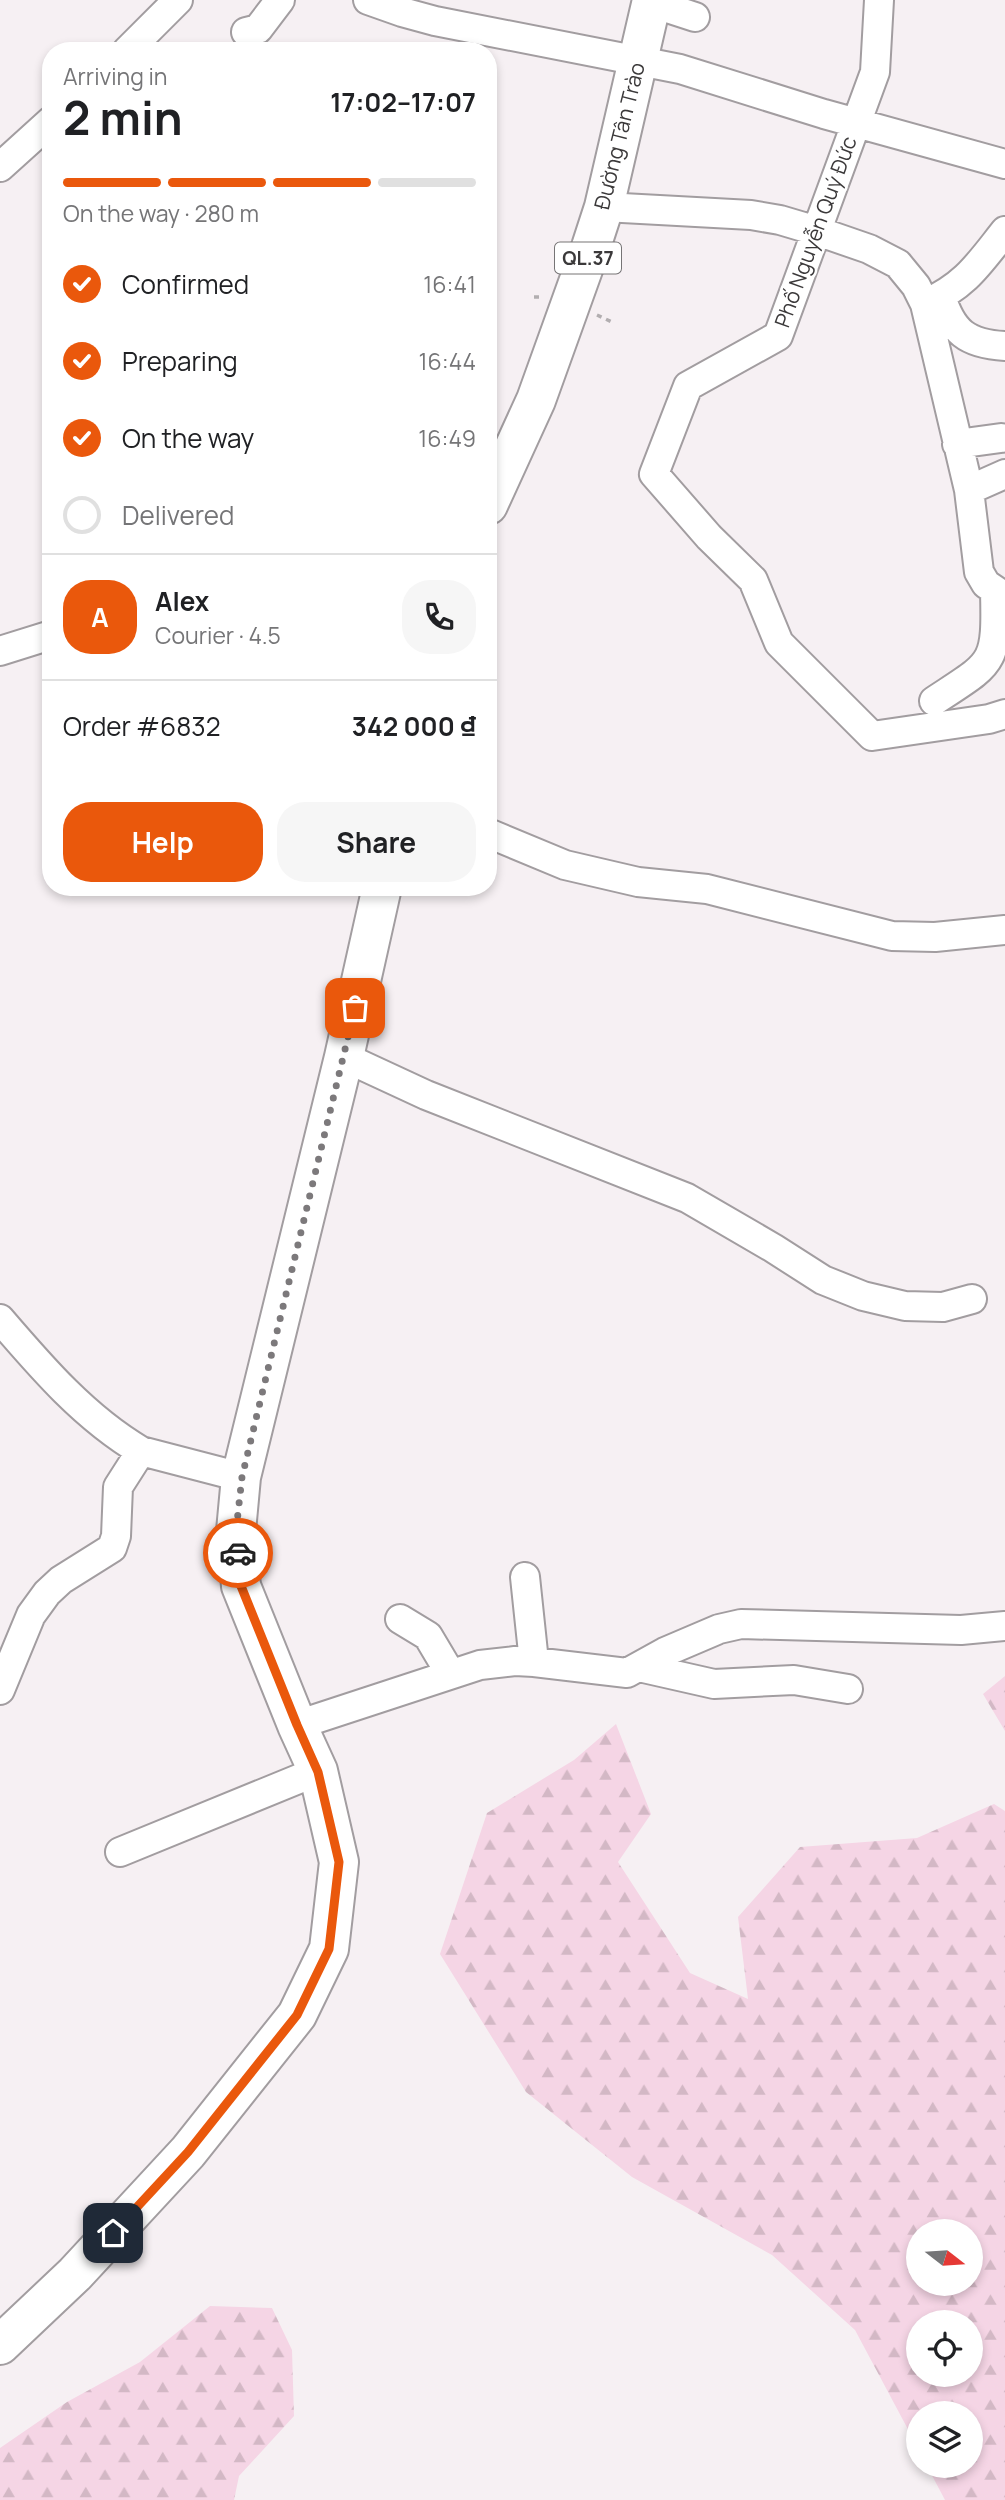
<!DOCTYPE html>
<meta charset="utf-8">
<style>
:root{--surface:#fff;--page:#f6f6f6;--text:#202124;--muted:#757577;--line:#e0e0e0;--accent:#ea580c}
body{margin:0;font-family:Manrope,sans-serif;background:var(--page);color:var(--text);height:100vh;display:flex;flex-direction:column;font-size:26px;white-space:nowrap}
*{box-sizing:border-box;margin:0}
p{font-size:23px;color:var(--muted)}
.icon{flex:none;width:38px;height:38px;fill:none;stroke:currentColor;stroke-width:2;stroke-linecap:round;stroke-linejoin:round}
.map{position:relative;flex:1;overflow:hidden}
.panel{position:absolute;left:42px;top:42px;width:455px;height:854px;display:flex;flex-direction:column;background:var(--surface);border-radius:28px;box-shadow:0 4px 10px #0003}
.panel>*{flex:none}
.needle{width:46px;rotate:107deg}
.buttons{position:absolute;left:906px;top:2219px;display:grid;gap:14px}
.buttons a{display:grid;place-items:center;width:77px;height:77px;border-radius:50%;background:var(--surface);box-shadow:0 4px 10px #0003;font-size:35px}
.pin{position:absolute;display:grid;place-items:center;width:60px;height:60px;color:#fff;margin:-30px;border-radius:14px;box-shadow:0 4px 10px #0006}
.courier{position:absolute;display:grid;place-items:center;width:70px;height:70px;margin:-35px;border:5px solid #ea580c;border-radius:50%;background:#fff;color:#222;box-shadow:0 2px 9px #0007}
.head em{font-style:normal;font-weight:700}
.head div{display:flex;flex-direction:column-reverse}
.head{display:flex;align-items:center;justify-content:space-between;height:119px;padding:0 21px}
h1{font-size:46px;font-weight:700;line-height:52px}
.bar{display:grid;grid-template-columns:repeat(4,1fr);gap:10px 7px;align-content:center;height:84px;padding:0 21px}
.bar i{height:9px;border-radius:5px;background:var(--line)}
.bar .current{background:var(--accent)}
.bar p{grid-column:span 4}
.line{display:flex;align-items:center;gap:18px;padding:0 21px;border-top:2px solid var(--line)}
.line div{flex:1}
.round{display:grid;place-items:center;flex:none;width:74px;height:74px;border-radius:28px;background:var(--page)}
ol{padding:0 21px;list-style:none}
li{display:flex;align-items:center;gap:21px;height:77px}
li p{margin-inline-start:auto}
li .icon{padding:7px;border-radius:50%;background:var(--accent);color:#fff;stroke-width:4}
li:last-child{color:var(--muted)}
li i{width:38px;height:38px;border:4px solid var(--line);border-radius:50%}
.primary-button{display:flex;gap:14px;margin-top:auto;padding:14px 21px}
.primary-button a{flex:1;height:80px;border-radius:28px;background:var(--accent);color:#fff;font-size:28px;font-weight:700;line-height:80px;text-align:center}
.primary-button a+a{background:var(--page);color:var(--text)}
.map>svg:first-child{display:block}
</style>
<div class="map">
<svg width="1005" height="2500" viewBox="0 0 1005 2500">
<defs>
<pattern id="forest-firs" width="22" height="20" patternUnits="userSpaceOnUse" patternTransform="scale(1.75)"><rect width="22" height="20" fill="#f5d5e5"/><path d="M5 1l3.5 6h-7zM16 11l3.5 6h-7z" fill="#d3b8c5"/></pattern>
</defs>
<rect width="100%" height="100%" fill="#f6f0f3"/>
<path fill="url(#forest-firs)" fill-rule="evenodd" d="M1005 1676V1731L983 1694Z
M616 1724 651 1814 618 1862 690 1973 748 1999 738 1917 800 1847 917 1838 994 1804 1005 1811V2500H945L927 2466H971V2413H919V2450L855 2330 772 2255 632 2177 526 2092 440 1954 487 1813 574 1760ZM971 2231V2284H919V2231ZM919 2322H971V2375H919Z
M210 2306 272 2308 292 2350 294 2416 239 2476 234 2500H0V2448L67 2402 140 2362Z"/>
<g fill="none" stroke-linecap="round" stroke-linejoin="round">
<g stroke="#a29da0" stroke-width="32">
<path id="minor" d="M368 0 402 12 435 21 680 69 824 114 1005 164
M879 0 875 72 778 336 688 386 654 474 709 537 753 580 779 643 872 736 989 719 1005 714
M652 3 695 17
M246 32 258 29 280 0
M127 51 178 0
M0 167 51 121
M604 207 751 215 780 220 817 231 869 249 898 264 916 286 925 304 969 490 979 572 986 584 1005 597
M941 296C952 332 967 344 1005 346
M925 304C966 285 978 265 1005 231
M957 444 1001 438
M969 490 1005 474
M0 651 51 635
M934 701C993 662 997 666 995 592
M488 833 565 865 638 882 707 889 892 936 935 937 1005 930
M344 1057 426 1095 687 1198 773 1248 823 1280 863 1296 905 1306 943 1307 972 1299
M0 1319C42 1368 85 1418 141 1451L241 1477
M525 1577 534 1662
M400 1619 428 1636 450 1673
M639 1667 714 1684 794 1680 848 1689
M0 1690 31 1615 47 1593 61 1580 112 1548 116 1536 118 1487 141 1451
M297 1725 480 1665 515 1661 534 1662 627 1673 665 1652 719 1629 741 1624 961 1630 1005 1626
M120 1852 318 1771"/>
</g>
<g stroke="#a29da0" stroke-width="42">
<path id="highway" d="M488 505 536 400 591 247 604 207 652 0
M0 2345 75 2274 188 2152 297 2015 329 1949 339 1862 318 1771 297 1725 241 1586 236 1531 241 1477 344 1057 382 887"/>
</g>
<path stroke="#b2aeb0" stroke-width="3.5" stroke-dasharray="5 5" stroke-linecap="butt" d="M534 297H543
M597 315 614 323"/>
<use href="#minor" stroke="#fff" stroke-width="28"/>
<use href="#highway" stroke="#fff" stroke-width="38"/>
</g>
<g fill="none" stroke-linecap="round" stroke-linejoin="round">
<path stroke="#7c797b" stroke-width="7" stroke-dasharray="0 12.6" d="M238 1553 236 1531 242 1477 355 1008"/>
<path stroke="#ea580c" stroke-width="9" d="M113 2233 188 2152 297 2015 329 1949 339 1862 318 1772 297 1725 241 1586 238 1553"/>
</g>
<g text-anchor="middle" stroke-width="5" stroke-linejoin="round" paint-order="stroke">
<rect fill="#fff" stroke="#767475" stroke-width="2" x="555" y="242.5" width="66" height="31" rx="5"/>
<g font-size="19" font-weight="bold" fill="#3b393a">
<text x="588" y="265">QL.37</text>
</g>
<g font-size="21" fill="#3b393a" stroke="#fff">
<text transform="translate(620 136) rotate(-76)" y="7">Đường Tân Trào</text>
<text transform="translate(816 232) rotate(-70)" y="7">Phố Nguyễn Quý Đức</text>
</g>
</g>
</svg>
<div class="buttons">
<a><svg class="needle" viewBox="-14 -14 28 28"><path d="M0-13l5 13h-10z" fill="#e53935"/><path d="M0 13l5-13h-10z" fill="#757577"/></svg></a>
<a><svg class="icon" aria-label="locate" viewBox="0 0 24 24"><circle cx="12" cy="12" r="6"/><path d="M12 2v4M12 18v4M2 12h4M18 12h4"/></svg></a>
<a><svg class="icon" aria-label="layers" viewBox="0 0 24 24"><path d="M12 4l9 5-9 5-9-5zM3 14l9 5 9-5"/></svg></a>
</div>
<div class="pin" style="left:355px;top:1008px;background:#ea580c"><svg class="icon" aria-label="bag" viewBox="0 0 24 24"><path d="M5 8h14l-1 12H6zM9 8a3 3 0 0 1 6 0"/></svg></div>
<div class="pin" style="left:113px;top:2233px;background:#1f2937"><svg class="icon" aria-label="home" viewBox="0 0 24 24"><path d="M3 11l9-7 9 7M6 9v11h12V9"/></svg></div>
<div class="courier" style="left:238px;top:1553px"><svg class="icon" aria-label="car" viewBox="0 0 24 24"><path d="M5 17H2v-5l4-1 3-4h7l3 4 3 1v5h-3M9 17h6M6 11h13"/><circle cx="7" cy="17" r="2"/><circle cx="17" cy="17" r="2"/></svg></div>
<section class="panel">
<div class="head"><div><h1>2 min</h1><p>Arriving in</p></div><em>17:02–17:07</em></div>
<div class="bar"><i class="current"></i><i class="current"></i><i class="current"></i><i></i><p>On the way · 280 m</p></div>
<ol>
<li><svg class="icon" aria-label="check" viewBox="0 0 24 24"><path d="M5 12l5 5 9-10"/></svg>Confirmed<p>16:41</p></li>
<li><svg class="icon" aria-label="check" viewBox="0 0 24 24"><path d="M5 12l5 5 9-10"/></svg>Preparing<p>16:44</p></li>
<li><svg class="icon" aria-label="check" viewBox="0 0 24 24"><path d="M5 12l5 5 9-10"/></svg>On the way<p>16:49</p></li>
<li><i></i>Delivered</li>
</ol>
<div class="line" style="height:126px"><b class="round" style="background:var(--accent);color:#fff">A</b><div><b>Alex</b><p>Courier · 4.5</p></div><a class="round"><svg class="icon" aria-label="phone" viewBox="0 0 24 24"><path d="M5 4h4l2 5-3 2q2 4 5 5l2-3 5 2v4C11 20 4 13 5 4z"/></svg></a></div>
<div class="line" style="height:91px"><div>Order #6832</div><b>342 000 ₫</b></div>
<div class="primary-button"><a>Help</a><a>Share</a></div>
</section>
</div>
